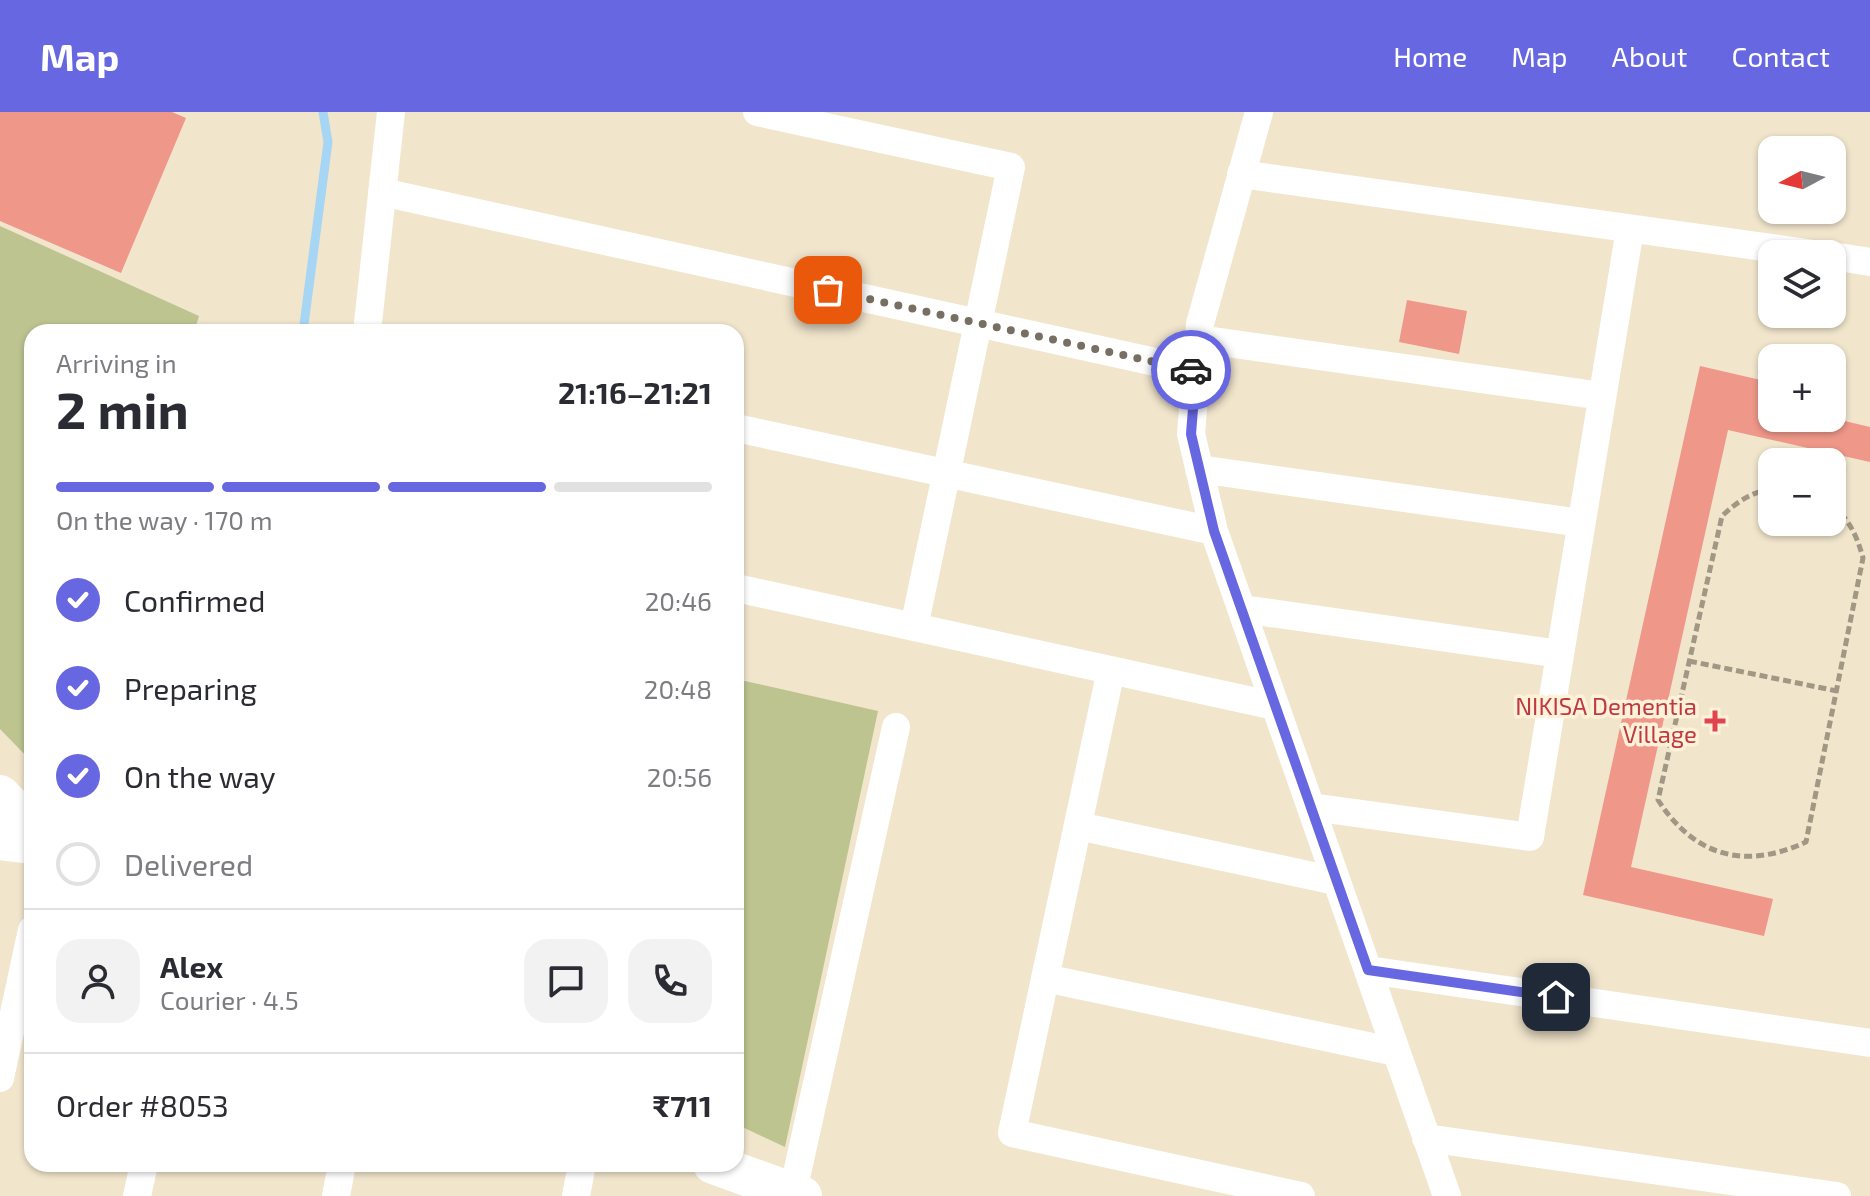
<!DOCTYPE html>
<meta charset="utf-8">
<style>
:root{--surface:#fff;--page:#f2f2f3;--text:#2b2b33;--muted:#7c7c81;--line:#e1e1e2;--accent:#6767e1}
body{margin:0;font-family:"Exo 2",sans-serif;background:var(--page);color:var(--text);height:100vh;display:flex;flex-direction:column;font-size:30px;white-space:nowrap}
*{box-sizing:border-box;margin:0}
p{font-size:26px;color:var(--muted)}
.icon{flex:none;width:44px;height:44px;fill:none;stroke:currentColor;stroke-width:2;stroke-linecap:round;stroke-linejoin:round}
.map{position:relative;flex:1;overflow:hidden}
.drawer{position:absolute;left:24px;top:212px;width:720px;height:848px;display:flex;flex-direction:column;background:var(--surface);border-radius:24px;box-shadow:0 2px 6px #0004}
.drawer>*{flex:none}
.needle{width:52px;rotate:263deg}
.tools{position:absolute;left:1758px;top:24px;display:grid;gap:16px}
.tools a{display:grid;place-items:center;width:88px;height:88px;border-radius:16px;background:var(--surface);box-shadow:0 2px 6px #0004;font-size:40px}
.pin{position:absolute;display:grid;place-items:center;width:68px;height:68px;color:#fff;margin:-34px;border-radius:16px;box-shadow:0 4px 12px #0006}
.courier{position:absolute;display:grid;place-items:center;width:80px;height:80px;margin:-40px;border:6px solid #6767e1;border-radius:50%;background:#fff;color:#222;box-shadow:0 2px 10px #0007}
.overview em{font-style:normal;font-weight:700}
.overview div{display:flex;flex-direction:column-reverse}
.overview{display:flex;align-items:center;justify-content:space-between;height:136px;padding:0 32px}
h1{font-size:52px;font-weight:700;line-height:60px}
.bar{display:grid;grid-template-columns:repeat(4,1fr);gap:12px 8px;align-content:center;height:96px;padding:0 32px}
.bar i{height:10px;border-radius:6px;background:var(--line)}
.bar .current{background:var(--accent)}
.bar p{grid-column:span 4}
.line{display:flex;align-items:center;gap:20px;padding:0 32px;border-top:2px solid var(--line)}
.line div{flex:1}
.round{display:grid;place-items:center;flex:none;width:84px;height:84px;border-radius:24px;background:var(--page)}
ol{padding:0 32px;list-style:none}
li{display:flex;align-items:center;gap:24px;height:88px}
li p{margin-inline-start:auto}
li .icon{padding:8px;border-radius:50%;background:var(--accent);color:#fff;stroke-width:4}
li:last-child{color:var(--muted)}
li i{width:44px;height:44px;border:4px solid var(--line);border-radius:50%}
header{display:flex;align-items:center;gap:48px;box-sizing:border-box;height:112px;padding:0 40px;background:var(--accent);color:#fff}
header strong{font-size:38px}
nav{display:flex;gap:44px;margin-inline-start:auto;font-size:28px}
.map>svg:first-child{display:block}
</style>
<header>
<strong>Map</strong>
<nav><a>Home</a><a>Map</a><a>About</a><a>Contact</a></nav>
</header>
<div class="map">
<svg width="1870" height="1084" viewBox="0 0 1870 1084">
<rect width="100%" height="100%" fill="#f1e5cc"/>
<path fill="#bdc490" d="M0 114 199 204 194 220H32V650L0 617Z
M736 567 878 599 785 1035 736 1012Z"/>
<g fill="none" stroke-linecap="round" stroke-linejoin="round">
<path stroke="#a7d6f5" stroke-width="9" d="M303 220 328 30 323 0"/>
</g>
<path fill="#ef9789" d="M0 0H172L186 6 121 161 0 109Z
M1407 188 1467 199 1459 242 1399 230Z
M1700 254 1765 269 1761 290 1772 293V306H1832L1870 315V350L1728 318 1631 755 1773 787 1764 824 1583 783Z"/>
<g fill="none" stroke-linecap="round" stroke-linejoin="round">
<path stroke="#a09785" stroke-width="5" stroke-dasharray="8 4" stroke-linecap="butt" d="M1772 377C1751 380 1737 390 1722 404L1658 688C1695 745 1745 758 1806 730L1863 446C1857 424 1849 407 1832 393
M1689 549 1837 579"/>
<path stroke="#fff" stroke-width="28" d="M757 0 1011 55 914 515
M1259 0 1200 212 1191 322 1214 419 1447 1084
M1241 62 1814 142
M382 80 1196 259
M1832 144 1870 150
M367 220 391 0
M1199 227 1602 284
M736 316 1214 419
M1199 357 1581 411
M736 476 1275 594
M1242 497 1560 542
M1111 558 1012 1021 1301 1084
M1311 695 1530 725 1630 117
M1078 714 1336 769
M1368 858 1870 931
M1045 866 1396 940
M0 966 32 818
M1426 1026 1837 1084
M137 1084 144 1052
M336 1084 342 1052
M576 1084 582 1052
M792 1084 896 615"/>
<path stroke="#fff" stroke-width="40" d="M0 683 32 716
M0 728 32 732
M713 1052 802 1084"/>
</g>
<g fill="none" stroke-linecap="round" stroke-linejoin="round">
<path stroke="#776f61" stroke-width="8" stroke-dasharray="0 14.4" d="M828 178 1191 258"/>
<path stroke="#6767e1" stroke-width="10" d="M1191 258 1196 259 1191 322 1214 419 1368 858 1556 885"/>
</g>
<path fill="#e0444e" stroke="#fff2d9" stroke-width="3" d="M1711 597h8v8h8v8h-8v8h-8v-8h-8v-8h8z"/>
<g text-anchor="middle" stroke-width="7" stroke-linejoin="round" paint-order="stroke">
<g font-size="24" fill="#be3a42" stroke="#fff2d9" text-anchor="end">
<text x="1697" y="603">NIKISA Dementia<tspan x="1697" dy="28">Village</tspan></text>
</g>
</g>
</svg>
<div class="tools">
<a><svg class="needle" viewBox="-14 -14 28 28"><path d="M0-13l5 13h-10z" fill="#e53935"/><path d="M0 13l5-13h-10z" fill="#7c7c81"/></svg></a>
<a><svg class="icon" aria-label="layers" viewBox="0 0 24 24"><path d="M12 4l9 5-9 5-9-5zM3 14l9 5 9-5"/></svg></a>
<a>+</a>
<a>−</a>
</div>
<div class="pin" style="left:828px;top:178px;background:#ea580c"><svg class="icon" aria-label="bag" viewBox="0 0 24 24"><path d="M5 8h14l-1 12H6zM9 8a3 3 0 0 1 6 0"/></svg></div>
<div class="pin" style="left:1556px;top:885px;background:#1f2937"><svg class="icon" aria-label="home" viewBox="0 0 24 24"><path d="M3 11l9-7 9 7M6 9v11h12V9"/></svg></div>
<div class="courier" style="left:1191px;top:258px"><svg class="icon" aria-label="car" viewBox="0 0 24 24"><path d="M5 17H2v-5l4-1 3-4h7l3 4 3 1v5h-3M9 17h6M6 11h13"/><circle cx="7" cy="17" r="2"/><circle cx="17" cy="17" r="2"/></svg></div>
<section class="drawer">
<div class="overview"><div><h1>2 min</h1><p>Arriving in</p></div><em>21:16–21:21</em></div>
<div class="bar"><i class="current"></i><i class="current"></i><i class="current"></i><i></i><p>On the way · 170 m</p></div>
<ol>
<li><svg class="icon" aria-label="check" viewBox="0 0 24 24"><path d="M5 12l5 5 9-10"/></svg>Confirmed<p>20:46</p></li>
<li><svg class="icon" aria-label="check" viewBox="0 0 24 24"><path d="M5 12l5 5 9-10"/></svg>Preparing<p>20:48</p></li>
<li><svg class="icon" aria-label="check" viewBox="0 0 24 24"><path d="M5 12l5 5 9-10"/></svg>On the way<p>20:56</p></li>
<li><i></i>Delivered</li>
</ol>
<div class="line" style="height:144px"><a class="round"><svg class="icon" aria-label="person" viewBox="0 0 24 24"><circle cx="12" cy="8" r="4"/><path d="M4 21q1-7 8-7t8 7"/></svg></a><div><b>Alex</b><p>Courier · 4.5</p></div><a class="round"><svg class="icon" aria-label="chat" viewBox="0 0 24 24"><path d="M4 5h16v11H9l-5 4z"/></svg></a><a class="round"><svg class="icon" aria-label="phone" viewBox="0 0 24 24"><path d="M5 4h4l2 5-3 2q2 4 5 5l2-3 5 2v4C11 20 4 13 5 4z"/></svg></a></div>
<div class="line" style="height:104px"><div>Order #8053</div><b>₹711</b></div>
</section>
</div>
